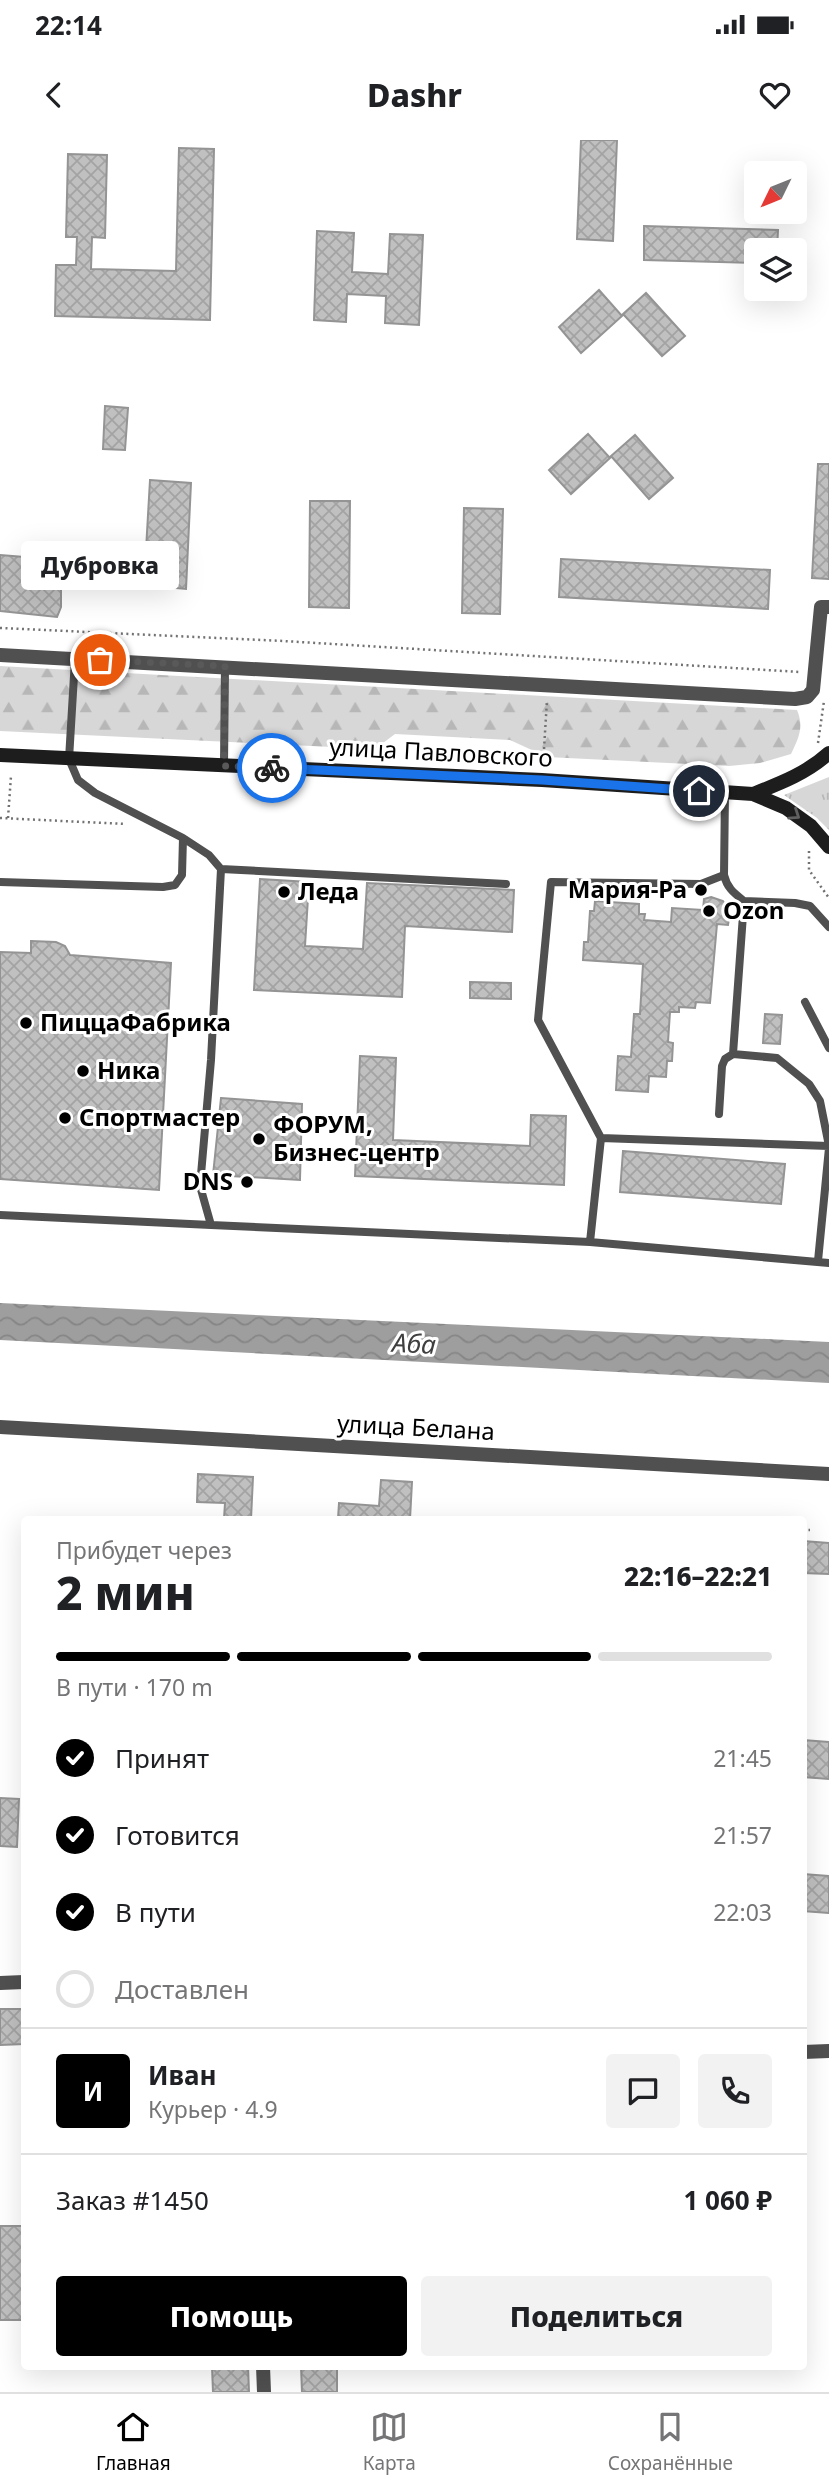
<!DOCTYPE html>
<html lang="ru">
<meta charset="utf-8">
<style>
:root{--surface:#fff;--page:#f2f2f2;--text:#202124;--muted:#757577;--line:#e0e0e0;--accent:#000}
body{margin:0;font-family:"Noto Sans",sans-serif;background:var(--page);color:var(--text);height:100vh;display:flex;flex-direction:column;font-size:26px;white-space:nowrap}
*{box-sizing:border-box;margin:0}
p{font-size:23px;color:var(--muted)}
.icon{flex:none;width:38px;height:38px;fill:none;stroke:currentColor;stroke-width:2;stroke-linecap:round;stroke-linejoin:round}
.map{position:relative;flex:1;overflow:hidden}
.panel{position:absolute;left:21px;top:1376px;width:786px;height:854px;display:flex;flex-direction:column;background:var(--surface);border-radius:7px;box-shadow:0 7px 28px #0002}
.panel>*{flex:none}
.needle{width:46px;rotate:227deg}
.tools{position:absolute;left:744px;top:21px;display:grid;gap:14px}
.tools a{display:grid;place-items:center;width:63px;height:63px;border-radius:7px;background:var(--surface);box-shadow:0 7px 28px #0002;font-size:35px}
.pin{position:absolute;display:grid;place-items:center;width:60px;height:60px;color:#fff;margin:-30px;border:4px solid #fff;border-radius:50%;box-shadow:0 2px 7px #0007}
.courier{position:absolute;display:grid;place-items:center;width:70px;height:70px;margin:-35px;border:5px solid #1a73e8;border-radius:50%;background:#fff;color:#222;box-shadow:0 2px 9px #0007}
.bubble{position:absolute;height:49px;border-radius:7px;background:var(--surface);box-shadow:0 7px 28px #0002;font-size:23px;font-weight:800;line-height:49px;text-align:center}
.summary em{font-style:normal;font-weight:800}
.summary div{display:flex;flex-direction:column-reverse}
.summary{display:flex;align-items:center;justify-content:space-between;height:119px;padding:0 35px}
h1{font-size:46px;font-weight:800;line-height:52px}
.bar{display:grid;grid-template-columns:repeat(4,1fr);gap:10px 7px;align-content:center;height:84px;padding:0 35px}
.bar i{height:9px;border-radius:5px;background:var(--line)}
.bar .selected{background:var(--accent)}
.bar p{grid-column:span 4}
.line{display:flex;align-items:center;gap:18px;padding:0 35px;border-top:2px solid var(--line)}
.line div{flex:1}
.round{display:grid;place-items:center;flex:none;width:74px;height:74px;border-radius:7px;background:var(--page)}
ol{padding:0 35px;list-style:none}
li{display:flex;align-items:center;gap:21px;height:77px}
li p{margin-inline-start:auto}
li .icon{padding:7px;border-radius:50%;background:var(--accent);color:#fff;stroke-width:4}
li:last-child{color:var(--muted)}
li i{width:38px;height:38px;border:4px solid var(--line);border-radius:50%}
.primary-button{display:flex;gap:14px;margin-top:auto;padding:14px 35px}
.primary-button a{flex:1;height:80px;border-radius:7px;background:var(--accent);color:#fff;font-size:28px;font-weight:800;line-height:80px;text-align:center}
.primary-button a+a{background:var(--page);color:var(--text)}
.status{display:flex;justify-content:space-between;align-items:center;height:49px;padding:0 35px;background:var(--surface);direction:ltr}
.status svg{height:19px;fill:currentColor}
header{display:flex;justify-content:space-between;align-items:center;height:91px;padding:0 35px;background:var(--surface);font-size:32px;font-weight:800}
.tabs{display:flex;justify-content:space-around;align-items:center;height:98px;border-top:2px solid var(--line);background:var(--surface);font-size:19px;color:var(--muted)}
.tabs a{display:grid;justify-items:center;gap:4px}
.tabs .selected{color:var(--accent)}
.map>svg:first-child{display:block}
</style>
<div class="status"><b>22:14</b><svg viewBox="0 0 49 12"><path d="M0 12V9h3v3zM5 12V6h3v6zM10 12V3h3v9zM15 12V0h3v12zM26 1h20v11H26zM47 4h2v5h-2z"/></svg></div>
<header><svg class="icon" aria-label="back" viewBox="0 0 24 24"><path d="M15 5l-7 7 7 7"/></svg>Dashr<svg class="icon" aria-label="heart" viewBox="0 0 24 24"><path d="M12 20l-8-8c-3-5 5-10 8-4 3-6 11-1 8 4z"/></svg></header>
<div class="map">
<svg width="829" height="2252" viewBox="0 0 829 2252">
<defs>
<pattern id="grass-tufts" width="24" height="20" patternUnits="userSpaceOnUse" patternTransform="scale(1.75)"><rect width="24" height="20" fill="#d7d7d7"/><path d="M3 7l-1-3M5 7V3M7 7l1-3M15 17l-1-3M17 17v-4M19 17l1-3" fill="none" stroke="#b7b7b7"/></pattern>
<pattern id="forest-firs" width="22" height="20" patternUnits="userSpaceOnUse" patternTransform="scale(1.75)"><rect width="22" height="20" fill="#d7d7d7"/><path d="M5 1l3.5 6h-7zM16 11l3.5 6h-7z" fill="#b7b7b7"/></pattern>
<pattern id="water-waves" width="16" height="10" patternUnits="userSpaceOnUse" patternTransform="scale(1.75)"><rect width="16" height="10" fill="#9e9e9e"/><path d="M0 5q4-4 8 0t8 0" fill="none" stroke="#868686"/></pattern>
<pattern id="building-cross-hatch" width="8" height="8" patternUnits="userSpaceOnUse" patternTransform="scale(1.75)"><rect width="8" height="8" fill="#c0c0c0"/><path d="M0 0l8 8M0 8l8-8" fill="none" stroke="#a3a3a3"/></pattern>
</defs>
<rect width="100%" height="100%" fill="#fff"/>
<path fill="url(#grass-tufts)" d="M829 637V690L817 678 784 655Z"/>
<path fill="url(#forest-firs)" d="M0 526 797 570C804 587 799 597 791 614L760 623 729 626 547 617 510 600 395 594 375 609 0 591Z"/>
<path fill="url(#water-waves)" d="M0 1163 829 1202V1243L0 1200Z"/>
<path fill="url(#building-cross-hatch)" stroke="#949494" stroke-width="2" d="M581 0H617L613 101 577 99Z
M179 8 214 9 210 180 55 176 56 125H76L77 97H66L68 14 107 15 105 98 92 97 91 129 176 131Z
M644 86 778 90 777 110H756V123L644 120Z
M317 91 354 93 352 132 388 134 390 94 423 95 419 185 385 183 386 156 347 154 346 182 314 180Z
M599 150 622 176 581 213 559 187Z
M646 153 685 196 662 216 623 174Z
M105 266 128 268 125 310 103 309Z
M588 294 610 318 571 354 549 330Z
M635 295 673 338 649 359 611 316Z
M818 324H829V439L812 438Z
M150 340 191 343 186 449 144 445Z
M310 361H350L349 468 309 467Z
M464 368 503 369 500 474 462 473Z
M0 415 61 420V467L57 477 0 471Z
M561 419 770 430 768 469 559 457Z
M260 739 309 742 305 806 363 809 367 743 514 750 512 792 405 786 402 857 254 850Z
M711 757 723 761 730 773 728 785 717 784 710 863 696 862 695 868 679 867V872H670L668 902 673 903 672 921H667L666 937 649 936 648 952 616 950 618 916 631 917 634 874H640L643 824 583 820 584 802H588L590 771H594L595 761 639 764V774H645L644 780 671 782 672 768 703 770 704 759Z
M31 801 56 802 65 806 70 815 171 823 159 1050 0 1039V812L31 813Z
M470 842 511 843V859L470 858Z
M765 874 782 875 780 904 763 903Z
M360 916 396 918 393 1000 530 1006 531 975 566 976 564 1045 355 1036Z
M221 958 302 964 300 1040 213 1035Z
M623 1011 785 1024 781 1064 620 1052Z
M198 1334 253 1337 251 1379H224L225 1363 197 1362Z
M381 1340 412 1342 410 1379H338L339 1363 379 1366Z
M803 1401 829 1403V1434L803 1433Z
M803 1600 829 1602V1639L803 1637Z
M0 1658 19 1659 17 1707 0 1706Z
M803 1734 829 1736V1773L803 1771Z
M0 1869H24V1904L0 1905Z
M0 2086H24V2180H0Z
M212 2226H248L249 2252H213Z
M301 2226H337V2252H302Z"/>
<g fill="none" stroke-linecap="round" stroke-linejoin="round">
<path stroke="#727272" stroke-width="2.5" stroke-dasharray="2 3.5" stroke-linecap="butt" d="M0 488 283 501 800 532
M818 603 824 561
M544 609 547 560
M0 678 126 684
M8 678 11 636
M809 711V730L829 758
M803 1390H810"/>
<path stroke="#505050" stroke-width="8" d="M224 626 225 526
M725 652 724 735C727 748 734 753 744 761L733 914 777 918 809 944 820 961 829 1006
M183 698 209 715 221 729 506 744
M221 729 211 920 200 1046 211 1085 590 1102 829 1123
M0 742 163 747 175 745 182 735 183 698 95 653 78 640 69 619 75 519
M744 761 795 763 810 766 829 787
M805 862 829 908
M719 974 722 926 725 919 733 914
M601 998 829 1006
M0 1075 211 1085
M590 1102 601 998 538 880 551 742 701 744 724 735
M818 1121 829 1008"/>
<path stroke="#505050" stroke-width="14" d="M0 515 795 559 807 557 813 550 821 467H829
M0 1287 829 1334
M0 1843 24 1842
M803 1912 829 1911
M263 2226 264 2252"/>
<path stroke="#1d1d1d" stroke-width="14" d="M0 615 542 640 753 654 786 668 811 686 829 707
M753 654C781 643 807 633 829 613"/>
</g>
<defs><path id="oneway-chevron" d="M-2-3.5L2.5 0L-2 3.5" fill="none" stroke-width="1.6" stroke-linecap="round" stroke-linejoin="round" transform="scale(1.75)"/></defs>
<use stroke="#616161" href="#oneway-chevron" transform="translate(795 675) rotate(34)"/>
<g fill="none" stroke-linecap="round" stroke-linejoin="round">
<path stroke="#595959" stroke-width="7" stroke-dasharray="0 12.6" d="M100 520 225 526 224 626 272 628"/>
<path stroke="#1a73e8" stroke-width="9" d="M272 628 542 640 699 651"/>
</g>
<g fill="#000" stroke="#fff" stroke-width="2.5">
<circle cx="701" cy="750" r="7"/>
<circle cx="284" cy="752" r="7"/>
<circle cx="709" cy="771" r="7"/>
<circle cx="26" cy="883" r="7"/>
<circle cx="83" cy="931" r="7"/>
<circle cx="65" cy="978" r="7"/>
<circle cx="259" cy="999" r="7"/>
<circle cx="247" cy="1042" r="7"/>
</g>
<g text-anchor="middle" stroke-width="6" stroke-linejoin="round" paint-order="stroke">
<g font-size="24" fill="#000" stroke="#fff">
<text transform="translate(441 613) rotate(3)" y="8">улица Павловского</text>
<text transform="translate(416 1288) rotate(3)" y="8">улица Белана</text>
</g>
<g font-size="24" font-weight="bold" fill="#000" stroke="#fff" text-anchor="start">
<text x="687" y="758" text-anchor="end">Мария-Ра</text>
<text x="298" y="760">Леда</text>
<text x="723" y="779">Ozon</text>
<text x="40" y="891">ПиццаФабрика</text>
<text x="97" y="939">Ника</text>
<text x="79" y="986">Спортмастер</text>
<text x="273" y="993">ФОРУМ,<tspan x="273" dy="28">Бизнес-центр</tspan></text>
<text x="233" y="1050" text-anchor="end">DNS</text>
</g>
<g font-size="26" font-style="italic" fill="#3f3f3f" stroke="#fff">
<text transform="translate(414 1204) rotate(3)" y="9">Аба</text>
</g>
</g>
</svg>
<div class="tools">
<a><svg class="needle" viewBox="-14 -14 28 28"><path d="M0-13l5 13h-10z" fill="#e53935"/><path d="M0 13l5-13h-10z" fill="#757577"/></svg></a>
<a><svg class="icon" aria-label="layers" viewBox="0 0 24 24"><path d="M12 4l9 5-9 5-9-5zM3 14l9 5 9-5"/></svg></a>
</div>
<div class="pin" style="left:100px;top:520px;background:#ea580c"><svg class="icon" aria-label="bag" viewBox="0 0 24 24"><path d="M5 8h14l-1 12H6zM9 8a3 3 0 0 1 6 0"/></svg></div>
<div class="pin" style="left:699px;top:651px;background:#1f2937"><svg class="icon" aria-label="home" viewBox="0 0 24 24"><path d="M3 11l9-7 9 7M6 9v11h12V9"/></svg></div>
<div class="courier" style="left:272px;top:628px"><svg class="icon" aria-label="bike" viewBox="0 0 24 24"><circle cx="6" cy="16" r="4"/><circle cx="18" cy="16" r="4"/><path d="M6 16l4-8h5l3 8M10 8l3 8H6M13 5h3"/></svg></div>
<div class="bubble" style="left:21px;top:401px;width:158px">Дубровка</div>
<section class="panel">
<div class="summary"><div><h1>2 мин</h1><p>Прибудет через</p></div><em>22:16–22:21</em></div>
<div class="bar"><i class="selected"></i><i class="selected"></i><i class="selected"></i><i></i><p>В пути · 170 m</p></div>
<ol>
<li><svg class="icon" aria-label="check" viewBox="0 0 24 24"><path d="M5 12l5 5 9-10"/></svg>Принят<p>21:45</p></li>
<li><svg class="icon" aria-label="check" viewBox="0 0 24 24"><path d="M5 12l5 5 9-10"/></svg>Готовится<p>21:57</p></li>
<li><svg class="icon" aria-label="check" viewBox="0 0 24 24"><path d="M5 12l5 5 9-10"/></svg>В пути<p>22:03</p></li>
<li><i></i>Доставлен</li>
</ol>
<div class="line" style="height:126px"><b class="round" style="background:var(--accent);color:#fff">И</b><div><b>Иван</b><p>Курьер · 4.9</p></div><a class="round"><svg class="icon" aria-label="chat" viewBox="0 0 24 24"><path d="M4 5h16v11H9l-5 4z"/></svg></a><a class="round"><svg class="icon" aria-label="phone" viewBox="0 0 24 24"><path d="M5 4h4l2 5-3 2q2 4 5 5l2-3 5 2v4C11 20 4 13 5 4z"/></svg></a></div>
<div class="line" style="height:91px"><div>Заказ #1450</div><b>1 060 ₽</b></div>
<div class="primary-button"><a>Помощь</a><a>Поделиться</a></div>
</section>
</div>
<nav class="tabs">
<a class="selected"><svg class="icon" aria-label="home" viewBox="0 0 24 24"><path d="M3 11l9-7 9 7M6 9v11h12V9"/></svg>Главная</a>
<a><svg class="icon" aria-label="map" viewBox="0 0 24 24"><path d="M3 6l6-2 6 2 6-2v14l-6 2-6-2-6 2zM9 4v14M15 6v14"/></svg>Карта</a>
<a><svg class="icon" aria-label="saved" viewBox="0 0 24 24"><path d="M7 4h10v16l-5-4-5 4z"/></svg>Сохранённые</a>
</nav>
